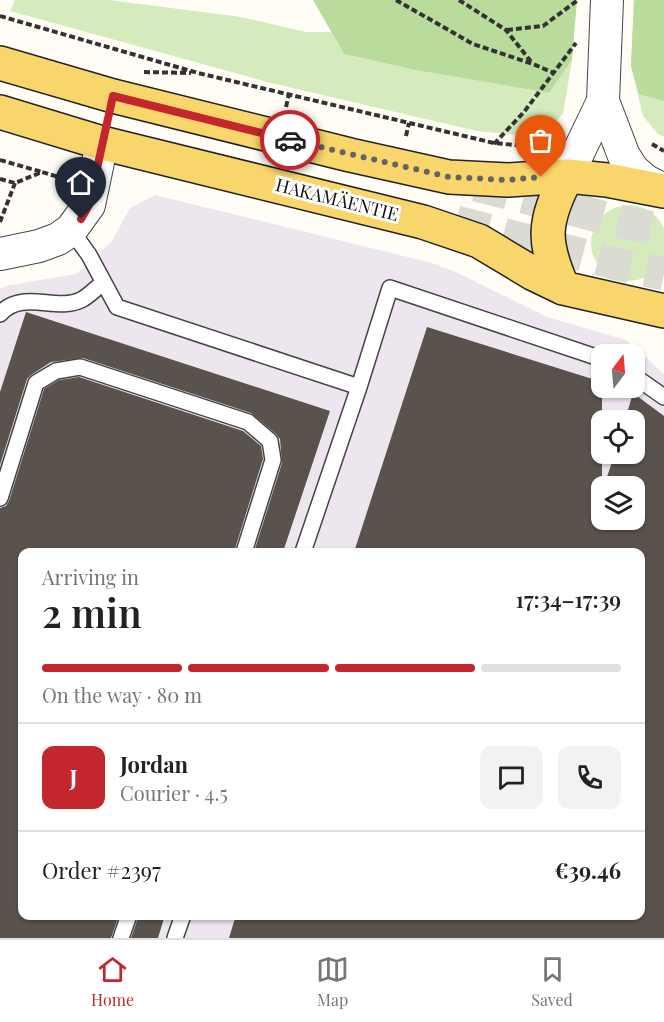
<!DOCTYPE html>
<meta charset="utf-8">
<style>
:root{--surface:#fff;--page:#f2f2f2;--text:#222;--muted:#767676;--line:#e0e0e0;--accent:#c4262e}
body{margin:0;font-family:"Playfair Display",serif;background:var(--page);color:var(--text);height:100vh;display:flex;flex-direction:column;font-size:22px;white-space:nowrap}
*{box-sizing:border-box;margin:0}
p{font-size:20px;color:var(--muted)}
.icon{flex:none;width:33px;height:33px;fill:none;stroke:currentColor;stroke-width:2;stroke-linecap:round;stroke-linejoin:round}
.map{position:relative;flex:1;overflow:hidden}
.details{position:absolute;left:18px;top:548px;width:627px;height:372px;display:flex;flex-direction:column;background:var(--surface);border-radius:12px;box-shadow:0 2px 4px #0004}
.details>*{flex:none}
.needle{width:39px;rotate:16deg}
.tools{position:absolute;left:591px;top:344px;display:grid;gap:12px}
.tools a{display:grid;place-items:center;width:54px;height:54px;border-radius:12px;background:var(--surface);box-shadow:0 2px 4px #0004;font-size:30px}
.pin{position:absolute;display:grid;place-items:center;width:51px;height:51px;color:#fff;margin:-62px -26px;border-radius:50% 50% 50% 0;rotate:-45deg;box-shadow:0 0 6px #0007}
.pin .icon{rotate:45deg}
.courier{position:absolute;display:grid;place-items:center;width:60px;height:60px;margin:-30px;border:4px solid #c4262e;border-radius:50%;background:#fff;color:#222;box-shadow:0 2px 8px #0007}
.overview em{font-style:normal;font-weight:600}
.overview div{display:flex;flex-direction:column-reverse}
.overview{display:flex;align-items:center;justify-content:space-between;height:102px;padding:0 24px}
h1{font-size:39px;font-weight:600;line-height:45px}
.bar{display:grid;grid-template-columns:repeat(4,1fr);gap:9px 6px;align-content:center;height:72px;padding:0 24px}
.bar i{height:8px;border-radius:4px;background:var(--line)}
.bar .current{background:var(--accent)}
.bar p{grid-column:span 4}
.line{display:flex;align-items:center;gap:15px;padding:0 24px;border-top:2px solid var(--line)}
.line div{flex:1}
.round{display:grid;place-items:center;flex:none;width:63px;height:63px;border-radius:12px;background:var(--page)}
.dock{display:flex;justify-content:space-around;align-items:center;height:84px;border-top:2px solid var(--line);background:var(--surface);font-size:16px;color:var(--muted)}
.dock a{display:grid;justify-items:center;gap:3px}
.dock .current{color:var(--accent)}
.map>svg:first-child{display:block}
</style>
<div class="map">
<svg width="664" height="938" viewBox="0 0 664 938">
<rect width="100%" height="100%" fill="#fffdf5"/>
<path fill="#eee6ef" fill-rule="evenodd" d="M155 195 432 263 458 273 547 317 626 340 664 374V938H0V289L6 286 76 274 112 241 130 208ZM602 354H634V387H602ZM602 420H634V453H602ZM602 486H634V519H602ZM22 552H640V915H22Z"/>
<path fill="#d5ebbd" d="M15 0H109L241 17 306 32H331L344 54 415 70 549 93 572 60 563 114 554 123 517 135 477 131 271 83 10 11Z
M634 0H664V137L658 134 643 116 631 66Z
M591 243a38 38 0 1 1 76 0a38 38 0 1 1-76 0Z"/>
<path fill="#b9dc9c" d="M313 0H577L572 60 549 93 415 70 344 54Z
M634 0H664V101L639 94 631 66Z"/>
<path fill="#5a524d" d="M26 312 330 411 283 552H254L282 463 280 439 276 434 251 413 83 358 51 362 31 375 27 379 0 465V392Z
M427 327 602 382V519H634V486H604L615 453H634V420H625L633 393 664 416V938H229L236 915H640V552H354Z
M79 377 243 431 261 446 263 459 234 552H22V915H119L111 938H0V508L6 506 9 501 44 389 59 380Z
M139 915H165L158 938H131Z"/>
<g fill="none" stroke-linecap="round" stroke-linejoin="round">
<path stroke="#dbdad3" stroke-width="33" stroke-dasharray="33 16" stroke-linecap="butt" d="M476 185 626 223 664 230
M456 222 621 265 664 274"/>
<g stroke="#444" stroke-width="18">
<path id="lane" d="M71 230 89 255 117 307 359 387 303 552
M0 314C22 289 56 312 81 300 89 296 96 288 103 283
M634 376 664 397
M359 387 390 288 602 359
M0 498 36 383 56 371 80 367 248 422 270 441 273 460 244 552
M121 938 129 915
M175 938 183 915"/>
</g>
<g stroke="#444" stroke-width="34">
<path id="street" d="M607 0 603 101 624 156 633 170 646 181 664 190
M567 176 603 101
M0 254 39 246 58 239 71 230 89 205 102 143"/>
</g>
<g stroke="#222" stroke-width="36">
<path id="primary" d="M0 63 113 96 350 155 449 177 508 180 567 176 607 180 664 191
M0 112 102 143 423 222 479 241 534 274 563 288 664 311
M563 288C542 241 543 222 567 176"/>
</g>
<path stroke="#333" stroke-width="4" stroke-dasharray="6 3" stroke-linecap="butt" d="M396 0 473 44 533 64 554 73
M459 0 506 30 532 63
M0 16 198 73 494 143 515 145 556 136
M507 30 543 26 578 0
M144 72 191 73
M286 107 289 94
M406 136 409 123
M494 144 524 112 576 43
M652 144 664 151
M0 160 42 172
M0 179 15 183 42 172 65 179
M0 222 15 183"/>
<use href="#lane" stroke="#fff" stroke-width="15"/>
<use href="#street" stroke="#fff" stroke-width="32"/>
<use href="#primary" stroke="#f9d66b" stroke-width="33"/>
</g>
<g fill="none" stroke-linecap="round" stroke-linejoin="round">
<path stroke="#646461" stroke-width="6" stroke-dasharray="0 10.8" d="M290 140 449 177 508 180 541 177"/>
<path stroke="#c4262e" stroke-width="8" d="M81 219 89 205 113 96 290 140"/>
</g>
<g text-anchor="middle" stroke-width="6" stroke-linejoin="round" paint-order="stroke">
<g font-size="18" fill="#111" stroke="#fff">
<text transform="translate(337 200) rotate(14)" y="6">HAKAMÄENTIE</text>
</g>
</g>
</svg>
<div class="tools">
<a><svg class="needle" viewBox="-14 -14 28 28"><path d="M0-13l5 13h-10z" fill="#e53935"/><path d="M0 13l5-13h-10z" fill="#767676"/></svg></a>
<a><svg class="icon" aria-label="locate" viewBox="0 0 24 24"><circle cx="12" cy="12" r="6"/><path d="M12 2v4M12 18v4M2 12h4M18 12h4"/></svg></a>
<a><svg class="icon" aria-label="layers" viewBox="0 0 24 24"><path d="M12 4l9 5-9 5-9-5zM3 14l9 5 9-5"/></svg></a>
</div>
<div class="pin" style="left:541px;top:177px;background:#ea580c"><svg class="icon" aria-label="bag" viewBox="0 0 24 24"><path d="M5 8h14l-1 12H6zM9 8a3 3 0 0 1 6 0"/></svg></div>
<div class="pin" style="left:81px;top:219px;background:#1f2937"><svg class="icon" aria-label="home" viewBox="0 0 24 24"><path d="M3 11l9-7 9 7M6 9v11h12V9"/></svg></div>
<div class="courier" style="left:290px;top:140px"><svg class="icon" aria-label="car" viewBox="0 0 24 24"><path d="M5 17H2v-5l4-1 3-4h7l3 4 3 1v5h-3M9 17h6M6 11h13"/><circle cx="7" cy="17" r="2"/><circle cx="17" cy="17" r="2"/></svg></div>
<section class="details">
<div class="overview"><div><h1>2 min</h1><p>Arriving in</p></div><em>17:34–17:39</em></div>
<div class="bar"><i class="current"></i><i class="current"></i><i class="current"></i><i></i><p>On the way · 80 m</p></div>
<div class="line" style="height:108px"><b class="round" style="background:var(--accent);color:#fff">J</b><div><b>Jordan</b><p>Courier · 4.5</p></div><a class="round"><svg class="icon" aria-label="chat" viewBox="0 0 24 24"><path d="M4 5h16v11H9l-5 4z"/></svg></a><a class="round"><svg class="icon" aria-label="phone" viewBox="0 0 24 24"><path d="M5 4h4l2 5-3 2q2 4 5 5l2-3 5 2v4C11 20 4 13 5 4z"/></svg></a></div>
<div class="line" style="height:78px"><div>Order #2397</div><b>€39.46</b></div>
</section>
</div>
<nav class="dock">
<a class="current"><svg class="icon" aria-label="home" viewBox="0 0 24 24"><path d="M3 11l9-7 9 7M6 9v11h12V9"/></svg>Home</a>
<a><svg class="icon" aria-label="map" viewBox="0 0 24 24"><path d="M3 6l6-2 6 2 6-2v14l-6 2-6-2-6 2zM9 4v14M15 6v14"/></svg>Map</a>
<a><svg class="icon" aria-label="saved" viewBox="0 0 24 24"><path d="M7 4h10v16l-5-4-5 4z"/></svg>Saved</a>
</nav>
